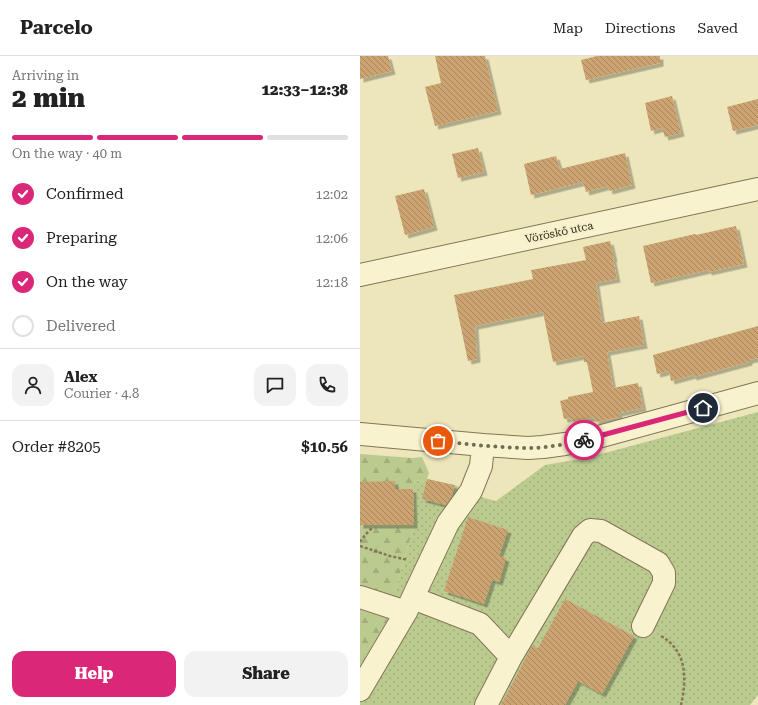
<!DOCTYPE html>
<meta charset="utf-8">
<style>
:root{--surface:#fff;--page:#f2f2f2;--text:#222;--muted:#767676;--line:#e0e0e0;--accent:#db2777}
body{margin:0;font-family:"Roboto Serif",serif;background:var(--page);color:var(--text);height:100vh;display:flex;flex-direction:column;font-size:15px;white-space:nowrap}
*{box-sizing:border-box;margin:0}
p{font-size:13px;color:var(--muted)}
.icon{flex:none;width:22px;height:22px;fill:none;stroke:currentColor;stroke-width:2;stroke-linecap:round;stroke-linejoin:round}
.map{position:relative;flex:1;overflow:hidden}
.sheet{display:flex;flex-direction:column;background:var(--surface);width:360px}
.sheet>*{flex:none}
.pin{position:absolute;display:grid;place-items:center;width:34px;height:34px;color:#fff;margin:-17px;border:2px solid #fff;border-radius:50%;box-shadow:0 1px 4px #0007}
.courier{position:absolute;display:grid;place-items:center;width:40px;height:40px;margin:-20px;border:3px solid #db2777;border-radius:50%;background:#fff;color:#222;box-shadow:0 1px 5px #0007}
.summary em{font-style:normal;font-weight:800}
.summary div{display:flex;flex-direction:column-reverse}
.summary{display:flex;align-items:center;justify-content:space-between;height:68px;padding:0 12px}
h1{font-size:26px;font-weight:800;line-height:30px}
.bar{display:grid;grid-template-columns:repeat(4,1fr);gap:6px 4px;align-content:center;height:48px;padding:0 12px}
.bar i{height:5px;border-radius:3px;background:var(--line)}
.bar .on{background:var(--accent)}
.bar p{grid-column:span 4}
.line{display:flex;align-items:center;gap:10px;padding:0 12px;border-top:1px solid var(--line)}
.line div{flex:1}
.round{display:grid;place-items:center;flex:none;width:42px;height:42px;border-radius:12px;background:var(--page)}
ol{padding:0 12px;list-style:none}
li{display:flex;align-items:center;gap:12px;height:44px}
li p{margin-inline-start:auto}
li .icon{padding:4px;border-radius:50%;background:var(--accent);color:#fff;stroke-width:4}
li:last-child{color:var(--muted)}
li i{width:22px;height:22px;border:2px solid var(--line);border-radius:50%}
.cta{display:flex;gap:8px;margin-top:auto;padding:8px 12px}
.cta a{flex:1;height:46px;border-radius:12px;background:var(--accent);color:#fff;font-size:16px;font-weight:800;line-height:46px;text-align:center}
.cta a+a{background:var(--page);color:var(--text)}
header{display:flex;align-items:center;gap:24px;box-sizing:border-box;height:56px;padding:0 20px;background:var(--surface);border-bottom:1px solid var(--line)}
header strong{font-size:19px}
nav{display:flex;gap:22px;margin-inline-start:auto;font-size:14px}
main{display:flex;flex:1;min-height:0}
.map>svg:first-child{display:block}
</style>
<header>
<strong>Parcelo</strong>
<nav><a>Map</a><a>Directions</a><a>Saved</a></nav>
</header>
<main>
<section class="sheet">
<div class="summary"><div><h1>2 min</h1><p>Arriving in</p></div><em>12:33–12:38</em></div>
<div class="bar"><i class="on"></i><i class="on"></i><i class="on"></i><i></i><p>On the way · 40 m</p></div>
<ol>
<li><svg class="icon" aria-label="check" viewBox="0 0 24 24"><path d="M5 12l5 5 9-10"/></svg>Confirmed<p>12:02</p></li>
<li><svg class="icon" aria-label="check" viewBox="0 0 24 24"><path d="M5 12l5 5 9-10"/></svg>Preparing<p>12:06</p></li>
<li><svg class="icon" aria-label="check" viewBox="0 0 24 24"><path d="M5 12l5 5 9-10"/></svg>On the way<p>12:18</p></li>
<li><i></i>Delivered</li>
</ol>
<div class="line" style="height:72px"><a class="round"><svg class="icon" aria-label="person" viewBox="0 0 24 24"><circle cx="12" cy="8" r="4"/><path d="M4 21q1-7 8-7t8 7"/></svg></a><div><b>Alex</b><p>Courier · 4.8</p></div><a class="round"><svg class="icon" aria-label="chat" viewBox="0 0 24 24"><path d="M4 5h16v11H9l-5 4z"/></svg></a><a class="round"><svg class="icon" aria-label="phone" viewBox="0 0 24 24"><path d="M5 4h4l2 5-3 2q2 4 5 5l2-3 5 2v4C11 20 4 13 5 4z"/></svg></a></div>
<div class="line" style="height:52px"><div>Order #8205</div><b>$10.56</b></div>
<div class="cta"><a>Help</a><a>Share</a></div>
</section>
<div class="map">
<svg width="398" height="649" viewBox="0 0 398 649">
<defs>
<pattern id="grass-dots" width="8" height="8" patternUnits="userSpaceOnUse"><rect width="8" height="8" fill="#bbcb90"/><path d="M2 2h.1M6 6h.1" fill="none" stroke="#a1ae7c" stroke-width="1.8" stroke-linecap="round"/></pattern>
<pattern id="forest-firs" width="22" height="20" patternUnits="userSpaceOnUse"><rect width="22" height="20" fill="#bbcb90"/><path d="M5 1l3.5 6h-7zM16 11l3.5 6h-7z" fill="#a1ae7c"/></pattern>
<pattern id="building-back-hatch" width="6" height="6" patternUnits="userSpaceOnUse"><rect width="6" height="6" fill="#cca471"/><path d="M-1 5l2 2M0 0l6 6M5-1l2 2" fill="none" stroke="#a6865c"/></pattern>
<filter id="shadow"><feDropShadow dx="3.5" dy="3.5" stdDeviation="0" flood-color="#0004"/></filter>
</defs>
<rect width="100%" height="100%" fill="#ede6bb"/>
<path fill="url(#grass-dots)" d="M398 356V639L390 649H0V619L23 578 54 469 53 433 55 424 66 426 67 423 94 429 111 435 117 440 136 445 185 409 226 402Z"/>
<path fill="url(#forest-firs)" d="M0 398 53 402 62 401 69 417 66 426 55 424 53 433 54 469 23 578 0 619Z"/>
<path fill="url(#building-back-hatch)" filter="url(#shadow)" d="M0 0H28L32 15 0 23Z
M75 0H125L138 55 75 70 65 31 81 27Z
M237 0H300V7L226 24 221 4Z
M312 40 321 77 305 81 302 72 291 75 285 47Z
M398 43V69L373 75 367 51Z
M118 92 124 116 98 122 92 98Z
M265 97 272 129 249 135 248 130 226 136 223 126 171 139 164 108 196 100 200 113Z
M64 133 74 171 45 179 35 140Z
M376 170 384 208 348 216V214L291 227 283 190 335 178 336 179Z
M250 185 254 202 253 203 257 223 236 227 242 267 279 260 284 289 247 296 253 332 278 327 283 352 259 357V361L236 366 235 361 213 366 212 362 204 363 200 345 208 343V341L233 336 227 306H224L223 300 193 306 183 256 115 270 117 303 108 305 94 239 173 223 171 214 226 204 223 191Z
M398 270V302L389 304V306L333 321V319L311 325 309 315 297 318 293 299Z
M67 423 94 429 92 440 86 449 62 443Z
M35 425V433H53L54 469H0V426Z
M108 461 148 474 139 500 146 502 139 526 132 524 124 548 84 535Z
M205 543 274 580 242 638 218 625 205 649H141L172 590 178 592Z"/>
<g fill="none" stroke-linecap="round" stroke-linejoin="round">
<g stroke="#847555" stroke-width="24">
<path id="minor" d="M0 219 398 133
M0 378 123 389 168 392 183 391 205 388 231 383 398 337
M0 541 46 556
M53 542 120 568 151 601
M0 634 46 556 88 467 111 435 121 410 123 389
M126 649 151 601 223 480 230 474 241 475 298 507 304 517V527L283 570"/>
</g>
<path stroke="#847555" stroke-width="2.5" stroke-dasharray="3 2" stroke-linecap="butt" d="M0 486 6 478 13 471
M0 490 30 500 48 504
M301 580C327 595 327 622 321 649"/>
<use href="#minor" stroke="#f9f2ce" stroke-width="22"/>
</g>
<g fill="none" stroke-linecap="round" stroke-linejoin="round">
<path stroke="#746c52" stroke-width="4" stroke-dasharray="0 7.2" d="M78 385C108 388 139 392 169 392 187 392 206 388 224 384"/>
<path stroke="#db2777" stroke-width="5" d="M224 384 343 352"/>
</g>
<g text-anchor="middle" stroke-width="4" stroke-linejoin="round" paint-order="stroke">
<g font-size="11" fill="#332a1a" stroke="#f5efcb">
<text transform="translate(199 176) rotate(-12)" y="4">Vöröskő utca</text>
</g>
</g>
</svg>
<div class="pin" style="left:78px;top:385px;background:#ea580c"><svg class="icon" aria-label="bag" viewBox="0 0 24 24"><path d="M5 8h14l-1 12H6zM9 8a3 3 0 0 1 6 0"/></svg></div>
<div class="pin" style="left:343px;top:352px;background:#1f2937"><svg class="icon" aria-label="home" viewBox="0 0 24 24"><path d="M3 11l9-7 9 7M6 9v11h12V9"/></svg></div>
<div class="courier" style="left:224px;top:384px"><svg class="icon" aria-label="bike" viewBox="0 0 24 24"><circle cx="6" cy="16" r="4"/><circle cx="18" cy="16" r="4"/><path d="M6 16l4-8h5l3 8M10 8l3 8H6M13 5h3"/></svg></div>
</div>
</main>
